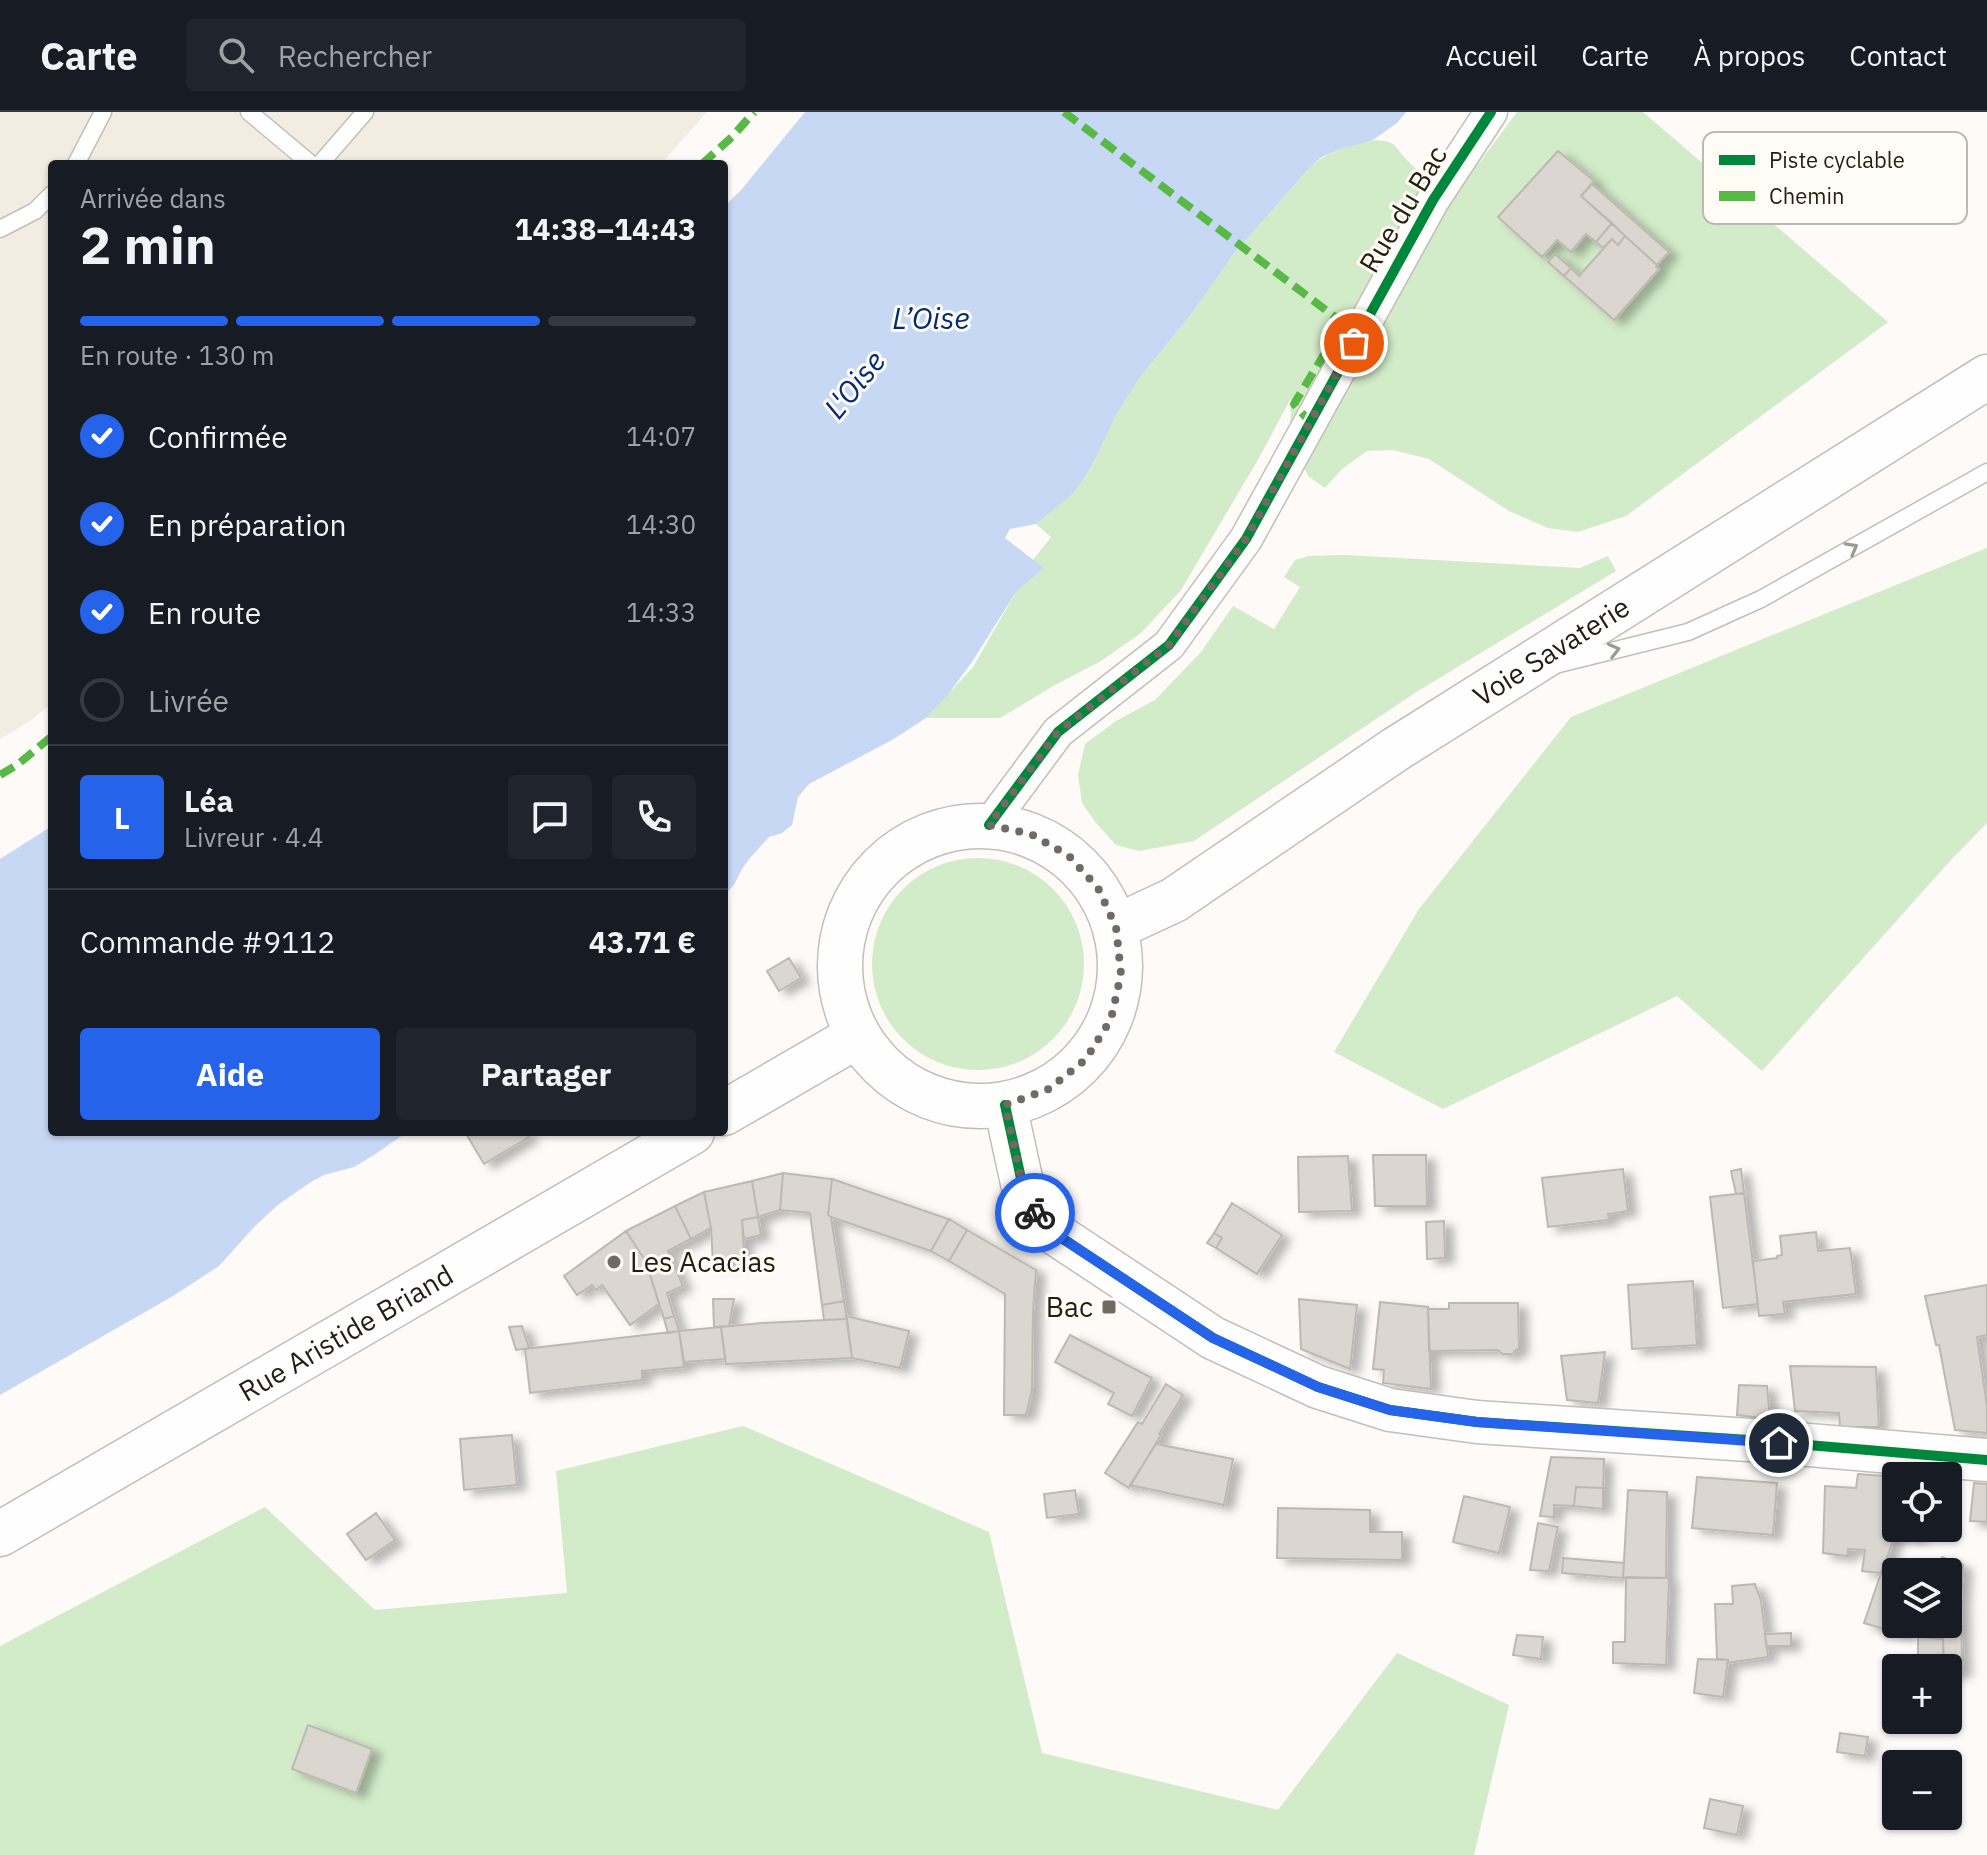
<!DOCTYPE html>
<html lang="fr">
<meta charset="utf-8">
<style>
:root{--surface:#171b24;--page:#20242c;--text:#f1f3f6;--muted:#9ea1a6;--line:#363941;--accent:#2563eb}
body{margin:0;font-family:"IBM Plex Sans",sans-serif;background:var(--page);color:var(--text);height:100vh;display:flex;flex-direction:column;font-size:30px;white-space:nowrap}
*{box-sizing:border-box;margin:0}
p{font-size:26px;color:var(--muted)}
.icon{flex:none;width:44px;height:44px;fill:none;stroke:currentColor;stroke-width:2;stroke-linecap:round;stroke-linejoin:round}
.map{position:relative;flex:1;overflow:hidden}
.drawer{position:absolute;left:48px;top:48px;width:680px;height:976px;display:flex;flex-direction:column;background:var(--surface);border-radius:8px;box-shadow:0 2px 6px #0004}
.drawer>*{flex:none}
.fabs{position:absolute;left:1882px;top:1350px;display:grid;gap:16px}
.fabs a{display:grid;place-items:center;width:80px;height:80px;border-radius:8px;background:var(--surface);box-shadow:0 2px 6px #0004;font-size:40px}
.pin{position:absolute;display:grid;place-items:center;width:68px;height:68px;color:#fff;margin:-34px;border:4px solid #fff;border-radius:50%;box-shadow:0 2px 8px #0007}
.courier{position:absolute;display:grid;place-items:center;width:80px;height:80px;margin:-40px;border:6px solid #2563eb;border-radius:50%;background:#fff;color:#222;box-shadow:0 2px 10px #0007}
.headline em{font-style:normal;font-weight:700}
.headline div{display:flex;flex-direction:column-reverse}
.headline{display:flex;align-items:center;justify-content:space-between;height:136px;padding:0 32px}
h1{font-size:52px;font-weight:700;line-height:60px}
.bar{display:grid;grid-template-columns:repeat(4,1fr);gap:12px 8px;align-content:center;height:96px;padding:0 32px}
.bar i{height:10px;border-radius:6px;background:var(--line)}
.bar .on{background:var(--accent)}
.bar p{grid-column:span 4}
.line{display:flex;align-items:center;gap:20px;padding:0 32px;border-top:2px solid var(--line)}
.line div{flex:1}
.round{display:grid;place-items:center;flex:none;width:84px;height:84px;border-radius:8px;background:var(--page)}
ol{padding:0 32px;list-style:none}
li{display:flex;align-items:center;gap:24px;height:88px}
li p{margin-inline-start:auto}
li .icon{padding:8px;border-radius:50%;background:var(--accent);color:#fff;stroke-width:4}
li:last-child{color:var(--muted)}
li i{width:44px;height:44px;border:4px solid var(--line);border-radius:50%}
.button{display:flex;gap:16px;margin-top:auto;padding:16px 32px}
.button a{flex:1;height:92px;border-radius:8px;background:var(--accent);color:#fff;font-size:32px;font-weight:700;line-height:92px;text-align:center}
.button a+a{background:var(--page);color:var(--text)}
header{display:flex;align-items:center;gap:48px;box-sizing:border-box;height:112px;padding:0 40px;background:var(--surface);border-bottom:2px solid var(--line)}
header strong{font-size:38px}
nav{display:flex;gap:44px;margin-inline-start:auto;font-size:28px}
.search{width:560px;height:72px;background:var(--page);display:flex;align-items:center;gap:20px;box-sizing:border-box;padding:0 28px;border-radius:8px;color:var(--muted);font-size:30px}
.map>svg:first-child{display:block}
</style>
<header>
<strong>Carte</strong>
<div class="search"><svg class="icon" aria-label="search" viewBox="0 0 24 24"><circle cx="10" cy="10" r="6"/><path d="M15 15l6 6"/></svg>Rechercher</div>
<nav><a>Accueil</a><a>Carte</a><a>À propos</a><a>Contact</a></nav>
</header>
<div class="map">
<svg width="1987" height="1743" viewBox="0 0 1987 1743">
<defs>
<filter id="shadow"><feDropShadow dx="9" dy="5" stdDeviation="4" flood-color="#0004"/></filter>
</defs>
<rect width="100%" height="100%" fill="#fdfaf7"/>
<path fill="#f3ece2" d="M0 0H707L661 52H52V591L30 609 0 627Z"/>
<path fill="#d2ebc8" d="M1517 0H1643L1888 210 1626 404 1578 420 1548 416 1509 399 1429 347 1393 338 1367 339 1342 357 1325 376 1308 364 1290 324 1291 286 1259 346 1181 478 1141 521 1101 549 1055 573 1000 606H926L973 555 1016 480 1044 456 1033 448 1051 425 1036 412 1072 383 1085 365 1097 344 1115 305 1138 268 1196 196 1232 144 1311 54C1329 40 1370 20 1393 32 1397 35 1401 42 1405 46 1419 61 1437 74 1452 87Z
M1987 436V711L1950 749 1762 959 1677 884 1443 997 1334 940 1419 797 1571 605Z
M1345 443 1580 456 1608 444 1616 459 1418 579 1194 729 1139 739 1116 733 1096 711 1082 691 1078 663 1085 632 1116 609 1155 588 1201 540 1233 494 1274 517 1300 475 1284 465 1295 448 1309 444Z
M872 852a106 106 0 1 1 212 0a106 106 0 1 1-212 0Z
M743 1314 989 1420 1042 1641 1278 1698 1397 1541 1509 1593 1474 1743H0V1534L265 1395 375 1498 567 1481 556 1359Z"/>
<path fill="#c7d8f4" d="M805 0H1406L1397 11 1373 28 1340 37 1322 45 1311 54 1232 144 1196 196 1138 268 1115 305 1097 344 1085 365 1072 383 1036 412 1010 417 1005 426 1044 456 1016 480 972 550 947 584 926 606 892 628 809 672 798 685 792 713 782 721 769 725 749 747 742 757 734 773 724 783V95L742 77Z
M52 714V1020H407L374 1043 354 1055 324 1063 311 1070 279 1092 256 1113 219 1154 173 1184 0 1283V747Z"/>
<path fill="#dbd6cf" stroke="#bdb9b2" stroke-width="2" filter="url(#shadow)" d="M1558 39 1594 69 1581 84 1612 111 1596 130 1586 122 1571 140 1557 128 1542 145 1498 105Z
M1592 72 1669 140 1657 153 1581 84Z
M1612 111 1625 124 1618 133 1612 127 1603 136 1596 130Z
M1625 124 1657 153 1656 155 1659 157 1614 208 1564 164 1571 156 1579 164 1612 127 1618 133Z
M1555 142 1571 156 1564 164 1548 150Z
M789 846 801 866 779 879 767 859Z
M465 1020H526L529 1025 484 1052Z
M1373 1043H1426L1427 1094H1375Z
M1348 1044 1352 1099 1299 1100 1298 1045Z
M1623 1057 1628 1099 1608 1102 1609 1108 1548 1115 1542 1066Z
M1741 1057 1744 1081 1736 1082 1731 1059Z
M783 1061 780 1098 758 1105 752 1069Z
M783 1061 832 1067 828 1103 831 1105 844 1189 822 1193 810 1101 780 1098Z
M832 1067 948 1107H949L931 1139 831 1105 828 1103Z
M752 1069 758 1105 742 1108 744 1138 740 1150 713 1152 711 1116 704 1080Z
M704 1080 711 1116 691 1127 675 1094Z
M1744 1081 1758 1192 1723 1196 1710 1085Z
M1232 1091 1282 1123 1257 1162 1216 1136 1222 1126 1214 1121Z
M675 1094 691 1127 668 1139 683 1174 667 1181 674 1204 664 1207 646 1150 626 1119Z
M758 1105 761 1123 744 1127 742 1108Z
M949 1107 967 1118 949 1149 931 1139Z
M1444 1109 1445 1146 1427 1147 1426 1110Z
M967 1118 1036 1158 1033 1199 1032 1278 1026 1303H1004L1005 1182 949 1149Z
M626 1119 646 1150 659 1192 630 1213 602 1173 596 1178 592 1173 577 1183 564 1164Z
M1816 1120 1818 1139 1850 1136 1856 1182 1783 1190 1785 1202 1759 1204 1753 1149 1777 1146V1144L1782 1143 1780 1124Z
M1214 1121 1222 1126 1216 1136 1207 1131Z
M1693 1169 1697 1233 1632 1237 1628 1173Z
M1987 1173V1223L1977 1225 1987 1294V1321L1955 1318 1939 1233H1936L1925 1184Z
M713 1187H734L729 1214 714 1215Z
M1299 1187 1357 1193 1350 1257 1301 1237Z
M844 1189 847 1207 824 1208 822 1193Z
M1380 1190 1428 1195 1431 1277 1383 1271 1384 1258 1373 1257Z
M1449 1191H1518L1519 1238 1517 1237 1512 1242H1502L1498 1238 1429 1239 1428 1197H1449Z
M674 1204 679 1219 668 1221 664 1207Z
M846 1204 909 1219 900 1256 852 1246Z
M847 1207 852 1246 726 1252 721 1215 762 1211Z
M522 1214 529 1236 516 1238 509 1215Z
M721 1215 725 1247 684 1250 679 1219Z
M679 1219 684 1255 642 1259V1268L530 1281 525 1237Z
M1070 1223 1152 1266 1132 1304 1108 1292 1114 1281 1055 1250Z
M1605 1240 1598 1291 1567 1288 1561 1244Z
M1790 1254 1876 1255 1879 1315H1840L1839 1301 1795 1299Z
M1166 1272 1183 1283 1159 1322 1161 1323 1129 1376 1105 1361 1138 1310 1142 1312Z
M1739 1273 1767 1274 1770 1307 1737 1303Z
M512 1323 517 1373 464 1378 460 1327Z
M1156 1332 1233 1347 1224 1393 1130 1373Z
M1551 1345 1604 1347 1603 1376 1576 1375 1574 1394 1554 1393V1405L1540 1404Z
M1858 1362 1896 1365V1416H1898L1881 1461 1862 1459 1865 1438 1848 1437V1444L1823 1441 1825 1374 1856 1376Z
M1697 1365 1777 1371 1773 1423 1692 1416Z
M1974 1371 1987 1372V1410L1970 1409Z
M1576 1375 1603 1376V1397L1574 1394Z
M1075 1378 1079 1402 1047 1406 1044 1382Z
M1628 1378 1667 1380 1666 1466H1623Z
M1464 1384 1510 1395 1499 1441 1453 1430Z
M1278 1396 1370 1398V1420H1402V1448L1277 1446Z
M376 1401 395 1428 366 1448 347 1422Z
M1538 1411 1558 1415 1549 1459 1530 1458Z
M1898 1416H1919L1917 1426 1896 1422Z
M1942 1445 1963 1453 1961 1490 1948 1487V1460H1937Z
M1563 1446 1624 1451 1623 1466 1562 1461Z
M1905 1453 1923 1458 1922 1460H1903Z
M1881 1461 1896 1466V1512H1907L1904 1523 1864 1511Z
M1626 1465 1669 1466 1666 1553 1613 1551V1530H1625Z
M1755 1472 1761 1489 1768 1545 1727 1551 1728 1548 1717 1547 1715 1492H1733L1732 1474Z
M1948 1487 1961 1490 1962 1550 1943 1551V1527L1918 1525 1922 1512H1948Z
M1791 1521V1534H1766L1765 1522Z
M1517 1523 1543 1525 1541 1547 1513 1543Z
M1918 1525 1943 1527 1944 1556H1918Z
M1698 1547 1728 1548 1723 1585 1694 1581Z
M1962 1550 1963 1558 1948 1564V1556H1944L1943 1551Z
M308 1613 372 1637 356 1681 292 1657Z
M1840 1621 1868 1625 1865 1644 1837 1640Z
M1710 1687 1743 1694 1737 1723 1704 1716Z"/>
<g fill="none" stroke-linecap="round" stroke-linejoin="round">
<g stroke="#c3beb7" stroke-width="19">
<path id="service" d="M249 0 311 52
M76 52 103 0
M320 52 365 0
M0 117 35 99 52 82
M1559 552 1688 520 1761 487 1987 360"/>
</g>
<g stroke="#c3beb7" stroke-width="35">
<path id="minor" d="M989 713 1058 620 1169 533 1246 427 1433 88 1491 0"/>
</g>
<g stroke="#c3beb7" stroke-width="45">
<path id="tertiary" d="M1005 993 1022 1071 1039 1111 1213 1226 1318 1275 1390 1298 1477 1310 1749 1328 1987 1348"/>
</g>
<g stroke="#c3beb7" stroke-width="47">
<g id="secondary">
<circle cx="980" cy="854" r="140"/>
<path id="s1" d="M1116 815 1174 788 1396 637 1987 265"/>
<path d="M724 1001 857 924"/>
<path id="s2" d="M0 1422 692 1020"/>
</g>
</g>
<use href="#service" stroke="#fffefe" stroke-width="16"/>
<use href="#minor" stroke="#fffefe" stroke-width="32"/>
<use href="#tertiary" stroke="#fffefe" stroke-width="42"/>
<use href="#secondary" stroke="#fffefe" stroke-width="44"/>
<path stroke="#58b947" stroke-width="8" stroke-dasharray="16 8" stroke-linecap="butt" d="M1064 0 1343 211 1294 292 1310 310
M702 52 732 25 754 0
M0 663 17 653 52 624"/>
<g stroke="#fffbf5" stroke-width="15">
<path id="cycleway" d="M989 713 1058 620 1169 533 1246 427 1433 88 1491 0
M1005 993 1022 1071 1039 1111 1213 1226 1318 1275 1390 1298 1477 1310 1749 1328 1987 1348"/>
</g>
<use href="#cycleway" stroke="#00873e" stroke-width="10"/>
</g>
<defs><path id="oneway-chevron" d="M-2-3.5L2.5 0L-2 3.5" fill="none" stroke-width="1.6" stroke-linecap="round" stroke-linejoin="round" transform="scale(2)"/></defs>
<g stroke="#9c9993">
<use href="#oneway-chevron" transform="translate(1852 436) rotate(-29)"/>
<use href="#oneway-chevron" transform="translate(1614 538) rotate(-14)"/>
</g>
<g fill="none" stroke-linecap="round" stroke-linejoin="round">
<path stroke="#706a62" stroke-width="8" stroke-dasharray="0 14.4" d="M1035 1101 1022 1071 1005 993 1049 977 1086 947 1111 907 1121 862 1116 815 1098 776 1069 744 1031 722 989 713 1058 620 1169 533 1246 427 1354 231"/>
<path stroke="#2563eb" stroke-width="10" d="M1035 1101 1039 1111 1213 1226 1318 1275 1390 1298 1477 1310 1779 1331"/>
</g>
<g fill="#706a62" stroke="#fffbf5" stroke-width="3">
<circle cx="614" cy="1150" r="8"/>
<rect x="1101" y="1187" width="16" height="16" rx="4"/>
</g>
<g text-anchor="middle" stroke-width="6" stroke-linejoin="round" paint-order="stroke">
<g font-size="28" fill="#241d11" stroke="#fffbf5">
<text transform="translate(1403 97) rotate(-59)" y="10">Rue du Bac</text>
<text dy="10" stroke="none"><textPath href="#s1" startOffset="516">Voie Savaterie</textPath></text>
<text dy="10" stroke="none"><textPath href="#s2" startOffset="400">Rue Aristide Briand</textPath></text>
</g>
<g font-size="28" fill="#241d11" stroke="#fffbf5" text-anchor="start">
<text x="630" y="1160">Les Acacias</text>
<text x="1093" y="1205" text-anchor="end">Bac</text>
</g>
<g font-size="30" font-style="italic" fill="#002b76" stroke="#fffbf5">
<text x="931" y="217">L’Oise</text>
<text transform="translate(855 273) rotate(-51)" y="10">L'Oise</text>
</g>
</g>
<rect x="1703" y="20" width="264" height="92" rx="12" fill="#fffbf5" stroke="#bdb8b1" stroke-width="2"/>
<rect x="1719" y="43" width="36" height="10" fill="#00873e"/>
<rect x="1719" y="79" width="36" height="10" fill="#58b947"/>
<g font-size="22" fill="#241d11">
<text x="1769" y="56">Piste cyclable</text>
<text x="1769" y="92">Chemin</text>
</g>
</svg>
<div class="fabs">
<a><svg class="icon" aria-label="locate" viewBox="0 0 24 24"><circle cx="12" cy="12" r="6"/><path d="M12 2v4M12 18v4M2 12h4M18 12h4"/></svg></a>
<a><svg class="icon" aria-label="layers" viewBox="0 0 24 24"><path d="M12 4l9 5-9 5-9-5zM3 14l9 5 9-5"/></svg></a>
<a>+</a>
<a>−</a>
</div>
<div class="pin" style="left:1354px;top:231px;background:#ea580c"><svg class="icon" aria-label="bag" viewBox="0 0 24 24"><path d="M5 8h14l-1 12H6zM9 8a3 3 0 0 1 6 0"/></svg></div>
<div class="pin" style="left:1779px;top:1331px;background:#1f2937"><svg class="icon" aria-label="home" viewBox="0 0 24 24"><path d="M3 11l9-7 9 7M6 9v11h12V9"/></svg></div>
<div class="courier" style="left:1035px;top:1101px"><svg class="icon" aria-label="bike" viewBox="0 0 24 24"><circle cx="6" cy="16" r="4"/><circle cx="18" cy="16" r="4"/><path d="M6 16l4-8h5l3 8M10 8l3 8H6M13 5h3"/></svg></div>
<section class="drawer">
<div class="headline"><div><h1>2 min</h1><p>Arrivée dans</p></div><em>14:38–14:43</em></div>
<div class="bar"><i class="on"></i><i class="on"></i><i class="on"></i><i></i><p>En route · 130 m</p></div>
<ol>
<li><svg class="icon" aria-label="check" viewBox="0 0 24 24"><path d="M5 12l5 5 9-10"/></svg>Confirmée<p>14:07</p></li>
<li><svg class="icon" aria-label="check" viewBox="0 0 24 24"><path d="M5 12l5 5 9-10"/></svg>En préparation<p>14:30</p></li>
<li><svg class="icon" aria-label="check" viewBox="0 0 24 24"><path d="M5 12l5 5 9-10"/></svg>En route<p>14:33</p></li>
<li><i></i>Livrée</li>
</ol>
<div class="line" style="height:144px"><b class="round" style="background:var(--accent);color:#fff">L</b><div><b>Léa</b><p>Livreur · 4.4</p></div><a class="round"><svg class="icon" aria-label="chat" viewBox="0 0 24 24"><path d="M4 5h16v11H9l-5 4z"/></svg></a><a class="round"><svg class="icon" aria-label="phone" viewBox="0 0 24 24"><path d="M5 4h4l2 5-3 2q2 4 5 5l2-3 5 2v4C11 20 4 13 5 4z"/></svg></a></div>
<div class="line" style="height:104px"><div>Commande #9112</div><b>43.71 €</b></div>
<div class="button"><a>Aide</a><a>Partager</a></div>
</section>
</div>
